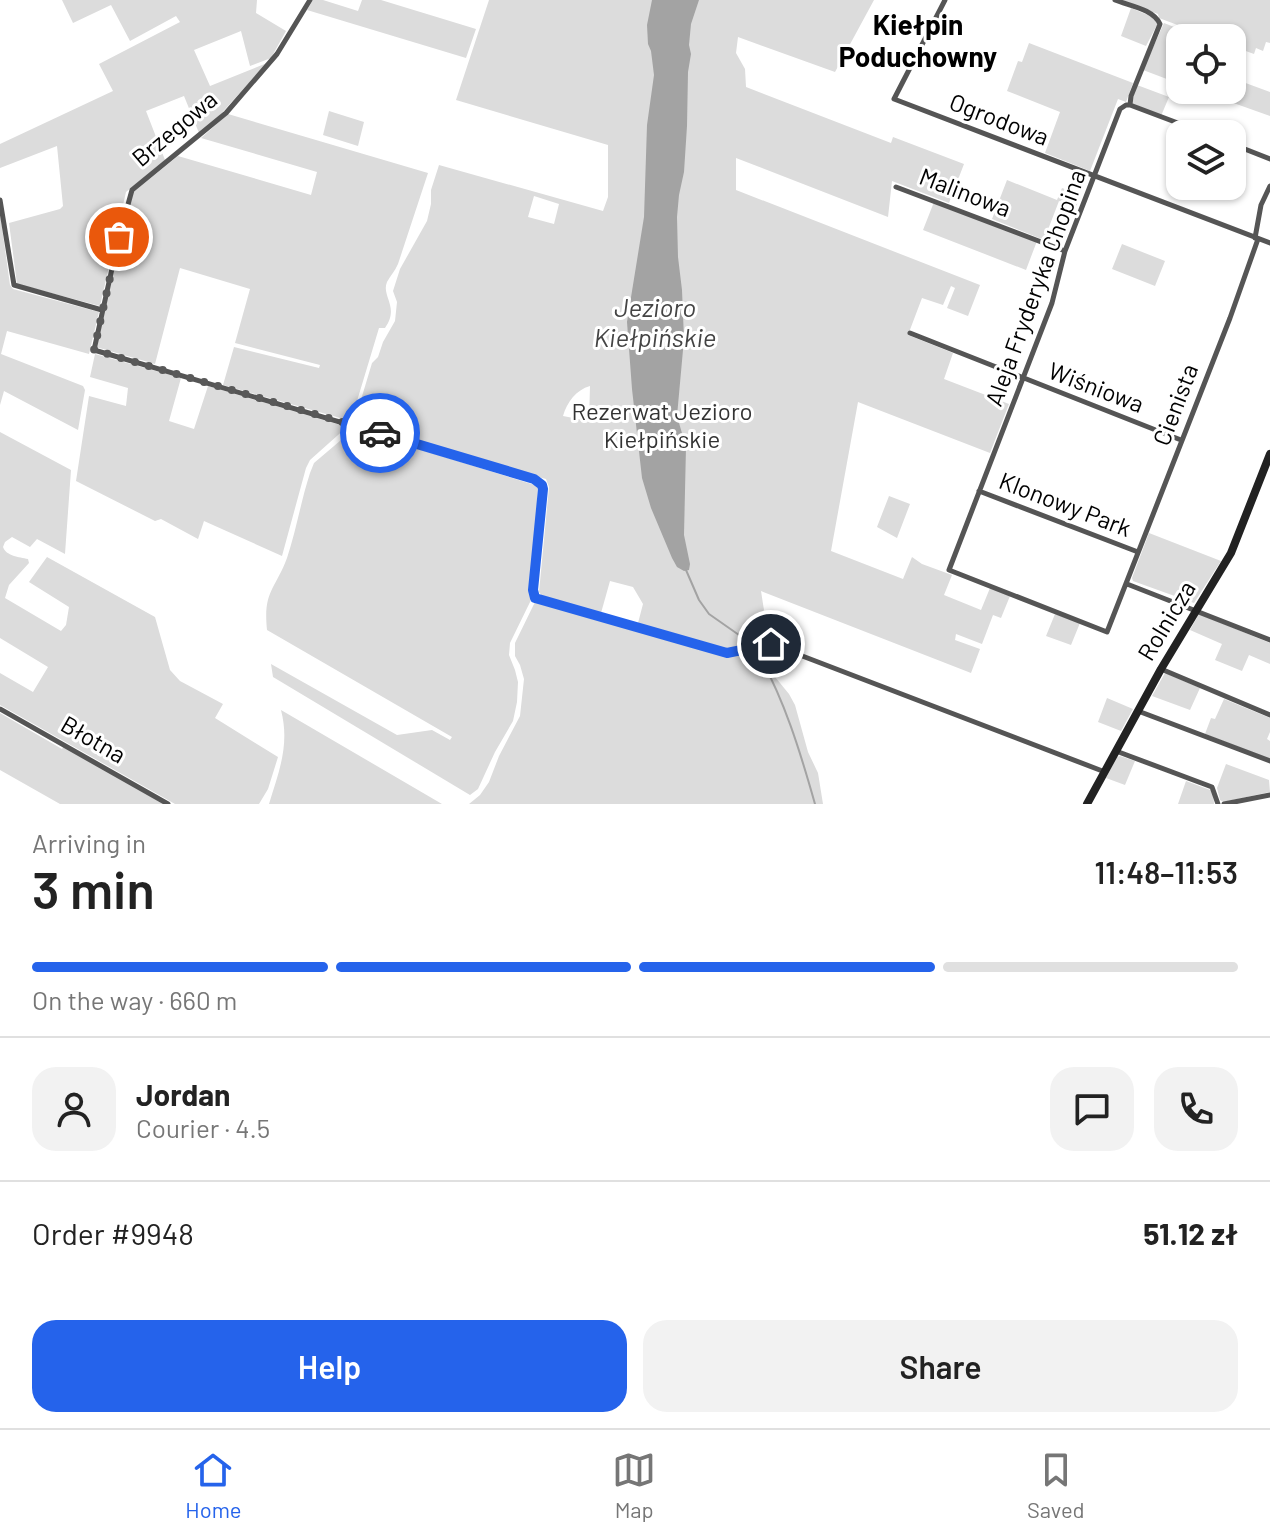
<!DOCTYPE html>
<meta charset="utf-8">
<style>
:root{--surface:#fff;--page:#f2f2f2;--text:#222;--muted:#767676;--line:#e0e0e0;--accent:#2563eb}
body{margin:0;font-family:Barlow,sans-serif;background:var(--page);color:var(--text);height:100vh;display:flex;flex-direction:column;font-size:30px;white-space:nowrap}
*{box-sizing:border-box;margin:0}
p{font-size:26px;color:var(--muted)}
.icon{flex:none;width:44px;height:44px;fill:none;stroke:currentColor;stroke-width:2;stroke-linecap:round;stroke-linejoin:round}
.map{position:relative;height:804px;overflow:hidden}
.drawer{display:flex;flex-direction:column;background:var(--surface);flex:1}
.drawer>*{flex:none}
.tools{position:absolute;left:1166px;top:24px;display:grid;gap:16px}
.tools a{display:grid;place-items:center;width:80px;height:80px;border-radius:16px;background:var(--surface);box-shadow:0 2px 6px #0004;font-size:40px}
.pin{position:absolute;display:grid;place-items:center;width:68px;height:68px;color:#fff;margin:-34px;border:4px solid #fff;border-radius:50%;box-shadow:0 2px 8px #0007}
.courier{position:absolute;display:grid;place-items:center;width:80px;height:80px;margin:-40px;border:6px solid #2563eb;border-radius:50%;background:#fff;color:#222;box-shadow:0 2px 10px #0007}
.overview em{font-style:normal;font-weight:600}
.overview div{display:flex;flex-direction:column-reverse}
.overview{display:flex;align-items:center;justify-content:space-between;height:136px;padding:0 32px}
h1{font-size:52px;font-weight:600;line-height:60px}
.bar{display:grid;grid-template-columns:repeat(4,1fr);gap:12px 8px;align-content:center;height:96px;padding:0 32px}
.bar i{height:10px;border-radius:6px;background:var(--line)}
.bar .active{background:var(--accent)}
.bar p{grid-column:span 4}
.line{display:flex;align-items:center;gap:20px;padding:0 32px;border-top:2px solid var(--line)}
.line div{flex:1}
.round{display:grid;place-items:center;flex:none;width:84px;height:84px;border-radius:24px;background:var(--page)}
.primary-button{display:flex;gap:16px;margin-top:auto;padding:16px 32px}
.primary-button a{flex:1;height:92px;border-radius:24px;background:var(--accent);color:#fff;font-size:32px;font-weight:600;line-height:92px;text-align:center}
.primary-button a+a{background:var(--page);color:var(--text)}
.dock{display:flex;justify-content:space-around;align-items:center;height:112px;border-top:2px solid var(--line);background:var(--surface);font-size:22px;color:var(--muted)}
.dock a{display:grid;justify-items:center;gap:4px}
.dock .active{color:var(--accent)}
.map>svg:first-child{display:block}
</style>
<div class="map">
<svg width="1270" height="804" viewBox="0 0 1270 804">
<rect width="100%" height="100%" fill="#fff"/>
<path fill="#dcdcdc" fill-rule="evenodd" d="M62 0H257L256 13 286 31 271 58 250 66 241 31 194 50 210 86 267 63 218 117 199 133 184 96 146 111 165 160 126 192 100 306 17 284 9 223 60 209 63 206 57 146 0 168V144L113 91 99 64 180 22 176 16 130 41 111 5 73 23Z
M313 0H323L358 11 362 0H381L476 29 466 58 307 10Z
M489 0H874L835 72 738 37 736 53 745 69 746 87 891 143 893 137 964 164 949 203 892 181 888 217 736 158V190L980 285 968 316 947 308 955 288 951 286 943 305 922 298 908 335 953 353 944 379 1009 404 990 453 858 402 831 551 903 579 912 557 922 564 952 575 944 595 981 610 990 588 1010 596 1001 618 993 615 982 644 956 634 955 640 980 649 971 673 761 591 771 655 767 665 771 672 789 694 795 705 808 752 818 773 823 804H469L480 795 489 782 499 756 520 716 524 679 520 665 515 656V643L535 602 659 636 655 629 638 623 643 604 633 587 610 581 601 613 543 597 539 592 549 487 546 479 448 453 354 423 372 363 378 357 383 342 395 321 397 302 393 291 400 269 427 221 431 204V190L439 165 603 211 608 197V145L456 100ZM534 196 559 204 554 224 528 217ZM590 386 589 421 563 416C567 402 576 390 590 386Z
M1121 0H1270V43L1266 42 1263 51 1256 48 1254 54 1232 46V38H1212L1159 18 1158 14Z
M1131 8 1155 18 1158 23 1146 46 1121 36Z
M1164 23 1202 38H1180V84L1143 70Z
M1029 43 1133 83 1126 102 1118 99 1090 171 1045 153 1060 112 1007 91 1018 61 1022 62Z
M1232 78 1270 92V116L1197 90H1232Z
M1137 85 1169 97 1161 116 1133 104 1132 100Z
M329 111 364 122 358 146 323 135Z
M228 114 428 173 398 264C395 271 390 276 387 282 381 296 400 307 385 328H379L351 421 223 385 234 347 319 368 320 365 235 343 250 289 180 268 155 364 96 347 118 250 141 256 144 246 148 247 151 237 123 228 131 194 178 156 311 195 317 172 201 138Z
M1007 180 1057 200 1062 188 1081 195 1076 207 1059 201 1044 240 992 219Z
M934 202 1037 241 1026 270 923 230Z
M0 213 10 285 13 289 99 312 89 354 7 331 1 354 83 386 85 390 78 430 4 391 0 405Z
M1122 244 1165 261 1155 286 1112 269Z
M95 354 181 378 169 421 194 429 208 386 347 427 310 460 306 468 282 556 204 521 198 539 161 519 155 521 76 481 89 396 126 406 128 388 90 377Z
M354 429 538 486 534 560 530 590 532 598 510 643 509 655 515 670 518 682 517 702 513 721 495 752 478 789 470 795 273 677 271 664 397 735 432 730 450 740 452 737 267 630C263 591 275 590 287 558 296 531 301 501 310 473L314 463Z
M0 432 71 470 65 554 37 539 30 547 12 537 5 542 3 547C6 556 19 557 28 559L29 563 9 585 5 598 61 631 66 625 69 607 29 582 47 557 155 617 170 670 180 681 223 704 215 718 278 757 268 789 259 804H175L0 705V673L33 692 48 667 0 638Z
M889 496 910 504 897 538 877 527Z
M1149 533 1221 561 1194 603 1133 581 1132 578Z
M1055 614 1080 623 1071 645 1046 636Z
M1199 614 1270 643V664L1249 655 1242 671 1215 660 1222 644 1190 630Z
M1165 673 1200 688 1190 710 1152 696Z
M1107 698 1133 709 1121 731 1098 722Z
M1224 699 1270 718V732L1267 739 1270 741V759L1205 734 1211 718 1215 719Z
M281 710 442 804H269C279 771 290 745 281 710Z
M0 713 62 749 64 746 164 804H60L0 770Z
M1120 756 1135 761 1125 785 1106 778 1117 757Z
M1226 764 1269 780 1270 792 1223 802 1220 800 1217 788Z
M1186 781 1213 791 1214 804H1178Z"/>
<path fill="#a3a3a3" d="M652 0H699L691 24 689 45 691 54 688 72 687 126 684 172 679 195 677 217 678 257 682 290 684 339 677 416 686 447 684 535 690 564 689 570 684 571 677 567 672 558 651 508 642 478 632 389 627 322 644 217 647 125 654 75 651 51 648 44 647 25Z"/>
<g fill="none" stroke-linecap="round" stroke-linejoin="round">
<path stroke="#a3a3a3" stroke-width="2" d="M686 570 699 600 709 614 749 642
M756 650C784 698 800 751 815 804"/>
<path stroke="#555" stroke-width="5" d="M310 0 277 54 226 113 132 190 119 237 94 350 534 479 542 485 543 489 533 590 535 598 727 653 771 644 1105 772
M945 0 894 99 1270 243
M1115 0C1130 6 1153 9 1160 24L1131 96 1130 105
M1130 105H1126L1120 109 1065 251 1052 303 949 570 1107 632 1230 318 1258 239
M1130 105 1207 134
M1232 144 1270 159
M896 187 1065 251
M0 200 14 285 102 310
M1255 238 1261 205 1270 186
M910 333 1181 440
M979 491 1138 552
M1127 584 1270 640
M1161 669 1270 715
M0 709 168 804
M1138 711 1270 761
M1116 751 1212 787 1218 804
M1224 804 1270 795"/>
<path stroke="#222" stroke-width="8" d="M1087 804 1161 669 1231 553 1270 454"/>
</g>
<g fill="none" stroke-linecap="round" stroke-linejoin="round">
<path stroke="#595959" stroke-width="8" stroke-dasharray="0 14.4" d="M119 237 94 350 380 433"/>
<path stroke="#2563eb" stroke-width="10" d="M380 433 534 479 542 485 543 489 533 590 535 598 727 653 771 644"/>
</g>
<g text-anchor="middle" stroke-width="6" stroke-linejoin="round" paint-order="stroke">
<g font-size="24" fill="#000" stroke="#fff">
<text transform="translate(999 120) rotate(21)" y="8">Ogrodowa</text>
<text transform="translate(175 129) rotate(-40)" y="8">Brzegowa</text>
<text transform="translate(965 193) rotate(21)" y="8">Malinowa</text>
<text transform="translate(1036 288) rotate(-70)" y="8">Aleja Fryderyka Chopina</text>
<text transform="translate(1096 388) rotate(21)" y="8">Wiśniowa</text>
<text transform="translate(1176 405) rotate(-69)" y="8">Cienista</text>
<text transform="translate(1065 505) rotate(21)" y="8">Klonowy Park</text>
<text transform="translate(1167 621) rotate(-59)" y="8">Rolnicza</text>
<text transform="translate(93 740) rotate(30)" y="8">Błotna</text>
</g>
<g font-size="24" fill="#333" stroke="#fff">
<text x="662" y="420">Rezerwat Jezioro<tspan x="662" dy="28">Kiełpińskie</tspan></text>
</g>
<g font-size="26" font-style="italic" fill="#444" stroke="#fff">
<text x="655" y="317">Jezioro<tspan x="655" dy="30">Kiełpińskie</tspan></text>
</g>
<g font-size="28" font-weight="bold" fill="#000" stroke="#fff">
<text x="918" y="35">Kiełpin<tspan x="918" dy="32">Poduchowny</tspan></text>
</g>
</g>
</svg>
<div class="tools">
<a><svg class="icon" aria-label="locate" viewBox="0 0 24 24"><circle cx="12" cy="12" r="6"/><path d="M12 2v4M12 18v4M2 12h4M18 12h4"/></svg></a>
<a><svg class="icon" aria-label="layers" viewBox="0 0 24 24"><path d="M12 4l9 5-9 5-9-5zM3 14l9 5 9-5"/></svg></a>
</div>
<div class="pin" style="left:119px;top:237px;background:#ea580c"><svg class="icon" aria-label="bag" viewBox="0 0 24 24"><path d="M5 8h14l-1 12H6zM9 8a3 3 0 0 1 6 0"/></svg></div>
<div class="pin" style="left:771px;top:644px;background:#1f2937"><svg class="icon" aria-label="home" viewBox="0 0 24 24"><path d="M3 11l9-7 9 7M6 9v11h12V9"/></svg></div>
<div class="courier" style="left:380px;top:433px"><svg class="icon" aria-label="car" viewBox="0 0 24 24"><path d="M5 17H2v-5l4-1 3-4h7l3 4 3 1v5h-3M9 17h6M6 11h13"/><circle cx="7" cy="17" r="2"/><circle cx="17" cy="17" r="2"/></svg></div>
</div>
<section class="drawer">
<div class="overview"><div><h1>3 min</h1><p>Arriving in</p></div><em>11:48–11:53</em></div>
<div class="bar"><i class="active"></i><i class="active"></i><i class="active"></i><i></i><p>On the way · 660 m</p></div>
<div class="line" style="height:144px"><a class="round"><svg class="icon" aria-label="person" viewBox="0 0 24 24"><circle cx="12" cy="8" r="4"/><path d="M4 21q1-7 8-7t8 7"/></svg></a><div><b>Jordan</b><p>Courier · 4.5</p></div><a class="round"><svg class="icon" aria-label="chat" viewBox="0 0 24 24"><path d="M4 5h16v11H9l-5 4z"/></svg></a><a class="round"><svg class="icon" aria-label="phone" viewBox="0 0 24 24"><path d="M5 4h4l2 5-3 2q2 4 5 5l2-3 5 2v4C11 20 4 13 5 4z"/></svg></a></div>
<div class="line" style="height:104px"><div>Order #9948</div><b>51.12 zł</b></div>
<div class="primary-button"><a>Help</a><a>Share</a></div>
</section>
<nav class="dock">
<a class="active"><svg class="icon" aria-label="home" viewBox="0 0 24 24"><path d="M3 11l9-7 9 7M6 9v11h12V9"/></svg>Home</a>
<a><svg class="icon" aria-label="map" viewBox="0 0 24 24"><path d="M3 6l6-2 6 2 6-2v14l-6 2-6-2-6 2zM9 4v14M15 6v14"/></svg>Map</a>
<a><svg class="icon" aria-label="saved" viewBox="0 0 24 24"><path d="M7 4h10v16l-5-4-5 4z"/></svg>Saved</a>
</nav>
